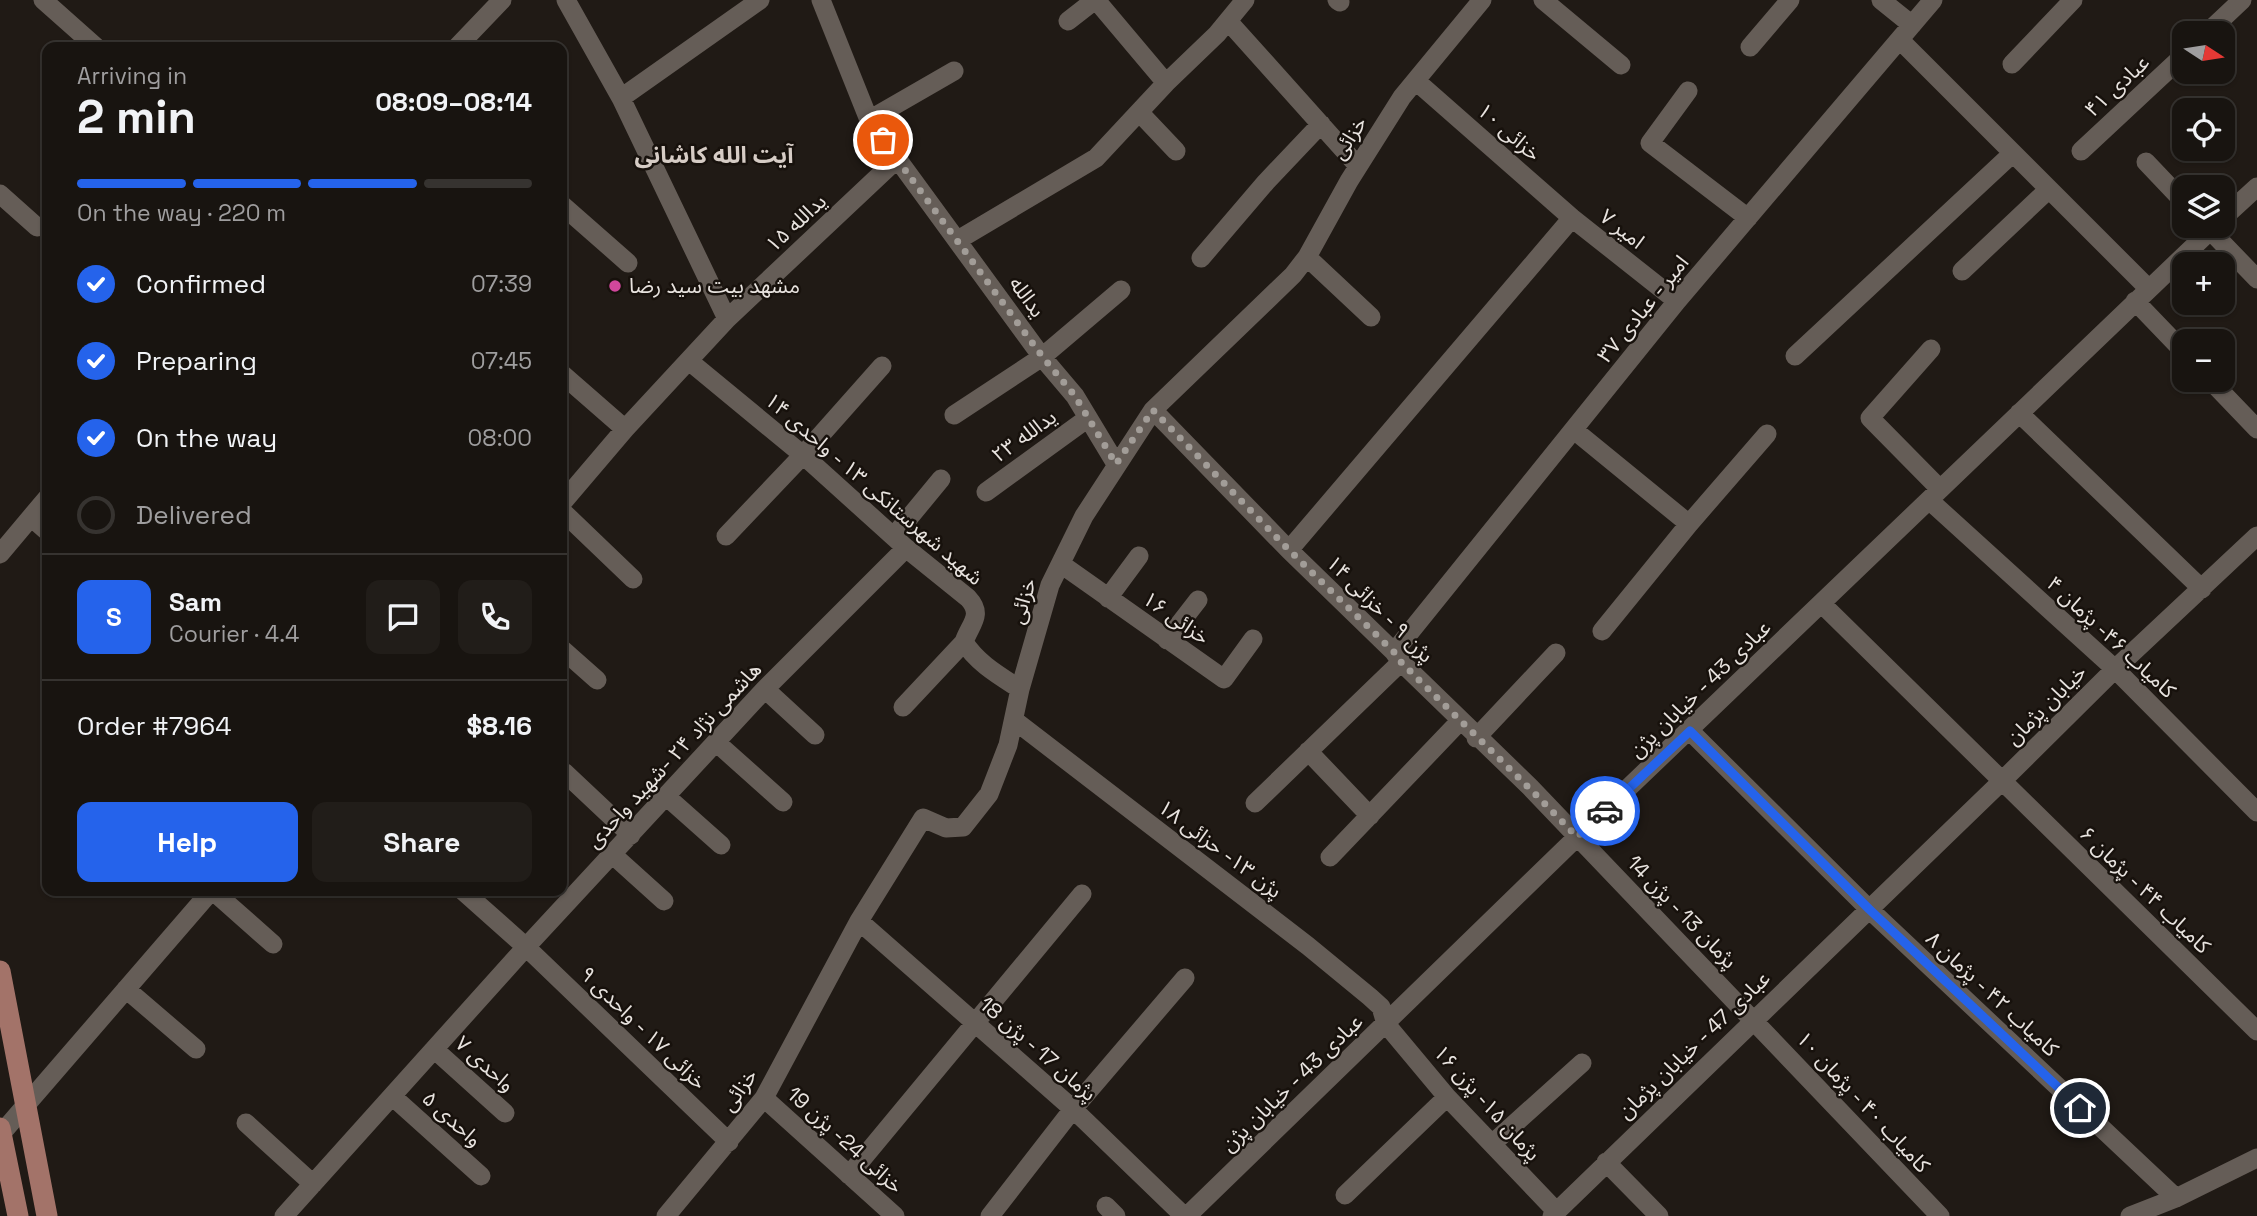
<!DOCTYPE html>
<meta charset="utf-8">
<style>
:root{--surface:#181410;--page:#211d19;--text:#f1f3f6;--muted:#9f9e9f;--line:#363330;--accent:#2563eb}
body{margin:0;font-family:"Space Grotesk","Noto Sans Arabic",sans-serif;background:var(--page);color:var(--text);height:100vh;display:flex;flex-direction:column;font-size:26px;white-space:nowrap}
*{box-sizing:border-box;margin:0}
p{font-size:23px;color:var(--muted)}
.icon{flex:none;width:38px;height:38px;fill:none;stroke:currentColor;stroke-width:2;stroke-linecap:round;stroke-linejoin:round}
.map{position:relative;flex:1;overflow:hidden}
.panel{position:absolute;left:42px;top:42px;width:525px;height:854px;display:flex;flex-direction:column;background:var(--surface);border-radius:14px;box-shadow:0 2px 5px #0004,0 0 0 2px var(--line)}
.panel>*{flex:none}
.needle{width:46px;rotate:102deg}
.controls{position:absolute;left:2172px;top:21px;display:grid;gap:14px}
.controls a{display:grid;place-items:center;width:63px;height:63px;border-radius:14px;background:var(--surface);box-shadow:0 2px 5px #0004,0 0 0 2px var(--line);font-size:35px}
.pin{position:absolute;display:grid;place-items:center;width:60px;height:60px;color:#fff;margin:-30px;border:4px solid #fff;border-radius:50%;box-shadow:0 2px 7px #0007}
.courier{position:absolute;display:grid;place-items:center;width:70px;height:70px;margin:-35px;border:5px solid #2563eb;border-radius:50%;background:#fff;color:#222;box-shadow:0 2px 9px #0007}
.summary em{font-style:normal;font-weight:600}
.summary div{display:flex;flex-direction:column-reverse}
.summary{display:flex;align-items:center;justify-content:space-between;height:119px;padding:0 35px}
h1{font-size:46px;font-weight:600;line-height:52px}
.bar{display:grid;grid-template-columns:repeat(4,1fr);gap:10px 7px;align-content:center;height:84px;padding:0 35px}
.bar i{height:9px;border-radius:5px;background:var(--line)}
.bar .current{background:var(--accent)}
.bar p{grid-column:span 4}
.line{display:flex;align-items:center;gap:18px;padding:0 35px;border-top:2px solid var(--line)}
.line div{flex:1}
.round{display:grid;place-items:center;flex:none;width:74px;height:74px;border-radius:14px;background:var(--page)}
ol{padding:0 35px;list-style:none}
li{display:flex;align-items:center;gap:21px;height:77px}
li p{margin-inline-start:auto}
li .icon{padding:7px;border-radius:50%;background:var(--accent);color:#fff;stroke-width:4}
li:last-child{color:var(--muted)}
li i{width:38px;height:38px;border:4px solid var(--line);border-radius:50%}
.action{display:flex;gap:14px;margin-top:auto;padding:14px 35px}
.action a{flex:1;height:80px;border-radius:14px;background:var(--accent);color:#fff;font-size:28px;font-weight:600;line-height:80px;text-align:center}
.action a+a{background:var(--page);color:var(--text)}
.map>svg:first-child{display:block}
</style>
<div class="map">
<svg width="2257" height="1216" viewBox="0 0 2257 1216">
<rect width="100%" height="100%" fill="#201a15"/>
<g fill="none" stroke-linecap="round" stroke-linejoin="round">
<path stroke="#655d57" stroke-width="19" d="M43 0 96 47
M566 0 621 98 727 319
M821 0 869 120 1042 357 1075 396 1116 464
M1096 0 1166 83
M1337 0 1340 2
M1543 0 1621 65
M1881 0 1912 25
M1068 21 1095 0
M1228 21 1358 166
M2207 33 2242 0
M1900 40 2148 288
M457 47 502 0
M1750 47 1790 0
M2012 64 2073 0
M1416 81 1572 218 1677 301
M1688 91 1650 143 1748 218
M621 98 760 0
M1139 112 1176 151
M869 120 954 71
M2081 151 2184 55
M2146 162 2184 202
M0 194 37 227
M562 205 628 263
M2222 219 2257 187
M2206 226 2257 279
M958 240 1096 158 1166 83 1217 34 1245 0
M1307 257 1371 317
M1201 258 1266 182 1321 124
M1962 271 2049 189
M2135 301 2184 352
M1931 349 1870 418 1940 489
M1795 356 2013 153
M689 361 803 455 906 548 968 598C984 615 970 624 964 642 977 663 1000 676 1020 689
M562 374 625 429
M2210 380 2257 429
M1153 410 1289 550 1394 652 1401 662 1530 787 1940 1216
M2019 413 2202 589
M954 415 1042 357 1121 290
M1574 430 1689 524
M986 492 1088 418
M1929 500 2115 669 2257 812
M562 503 625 429 727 319 897 159
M562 511 633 579
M31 517 47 531
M726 536 803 455 882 366
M894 536 941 479
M1289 550 1572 218
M0 554 47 498
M1061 564 1224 679 1253 639
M1108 598 1139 556
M1822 604 2257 1031
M1602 631 1689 524 1767 434
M1167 640 1198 600
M562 649 597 680
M1394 652 1677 301 1933 0
M765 689 815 735
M903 707 964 642
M1014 720 1308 946 1370 997 1381 1007 1386 1024 1447 1097 1556 1211
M1690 731 1869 909 2176 1198
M1476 738 1556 653
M717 743 783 802
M1308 751 1370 816
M564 772 631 835
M667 797 721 845
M1255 803 1401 662
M613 855 664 901
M1330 857 1460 721
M213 891 273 944
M463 891 526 947 729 1142
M859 921 1073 1109 1184 1216
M126 989 196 1049
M434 1049 505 1113
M392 1096 481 1176
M764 1098 895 1216
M246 1123 313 1184
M0 1135 211 891
M1492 1144 1582 1063
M1606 1162 1659 1216
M849 1175 1082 894
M1345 1195 1447 1097
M1106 1206 1116 1216
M284 1216 526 947 765 689 906 548
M666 1216 764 1098 859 921 923 818 946 828 963 827 989 794 1008 745 1020 689 1050 585 1084 516 1153 410 1293 275 1307 257 1349 181 1402 97 1482 0
M990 1216 1073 1109 1185 978
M1187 1216 1577 837 2215 226
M1552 1216 2001 782 2115 669 2257 536
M2130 1216 2176 1198 2257 1158"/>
<path stroke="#a37369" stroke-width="21" d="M0 971 47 1216
M0 1128 18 1216"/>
</g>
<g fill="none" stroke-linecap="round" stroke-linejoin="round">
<path stroke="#a29d98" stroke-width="7" stroke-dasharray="0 12.6" d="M883 140 1042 356 1075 396 1116 464 1153 410 1289 550 1394 652 1401 662C1459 720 1520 777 1577 837L1605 811"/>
<path stroke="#2563eb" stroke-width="9" d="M1605 811 1690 731 1869 909 2080 1108"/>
</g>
<circle fill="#d1479c" stroke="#17110c" stroke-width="2.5" cx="615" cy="286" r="7"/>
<g text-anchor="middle" stroke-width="5" stroke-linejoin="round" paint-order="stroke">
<g font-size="21" fill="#e8e3df" stroke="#17110c">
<text transform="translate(2117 86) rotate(-43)" y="7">عبادی ۴۱</text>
<text transform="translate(1509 132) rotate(41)" y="7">خزائی ۱۰</text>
<text transform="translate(1349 138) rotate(-57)" y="7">خزائی</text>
<text transform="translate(796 223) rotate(-43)" y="7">یدالله ۱۵</text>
<text transform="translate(1622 229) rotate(38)" y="7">امیر ۷</text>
<text transform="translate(1027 297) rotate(54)" y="7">یدالله</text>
<text transform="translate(1643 309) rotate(-51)" y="7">امیر - عبادی ۳۷</text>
<text transform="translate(1024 436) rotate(-36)" y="7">یدالله ۲۳</text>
<text transform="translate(874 489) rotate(41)" y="7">شهید شهرستانکی ۱۳ - واحدی ۱۴</text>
<text transform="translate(1023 601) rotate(-73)" y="7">خزائی</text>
<text transform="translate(1380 609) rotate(45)" y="7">پژن ۹ - خزائی ۱۴</text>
<text transform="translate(1176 618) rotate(35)" y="7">خزائی ۱۶</text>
<text transform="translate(2111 637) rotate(43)" y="7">کامیاب ۴۶- پژمان ۴</text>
<text transform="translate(1700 689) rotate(-44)" y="7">عبادی 43 - خیابان پژن</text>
<text transform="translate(2046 705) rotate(-45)" y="7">خیابان پژمان</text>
<text transform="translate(674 755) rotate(-47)" y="7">هاشمی نژاد ۲۴ -شهید واحدی</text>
<text transform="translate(1220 849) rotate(37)" y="7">پژن ۱۳- حزائی ۱۸</text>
<text transform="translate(2145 890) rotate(44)" y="7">کامیاب ۴۴ - پژمان ۶</text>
<text transform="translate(1682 912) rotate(46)" y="7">پژمان 13 - پژن 14</text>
<text transform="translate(1992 994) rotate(43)" y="7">کامیاب ۴۲ - پژمان ۸</text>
<text transform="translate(643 1028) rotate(44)" y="7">خزائی ۱۷ - واحدی ۹</text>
<text transform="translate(1694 1045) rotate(-44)" y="7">عبادی 47 - خیابان پژمان</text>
<text transform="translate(1038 1049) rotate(41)" y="7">پژمان 17 - پژن 18</text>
<text transform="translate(485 1064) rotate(42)" y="7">واحدی ۷</text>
<text transform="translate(1292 1083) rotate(-44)" y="7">عبادی 43 - خیابان پژن</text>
<text transform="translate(739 1090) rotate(-55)" y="7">خزائی</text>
<text transform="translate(1863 1102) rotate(47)" y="7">کامیاب ۴۰ - پژمان ۱۰</text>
<text transform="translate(1487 1103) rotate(48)" y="7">پژمان ۱۵- پژن ۱۶</text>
<text transform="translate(452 1119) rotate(42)" y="7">واحدی ۵</text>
<text transform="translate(845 1140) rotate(42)" y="7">خزائی 24- پژن 19</text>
</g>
<g font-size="21" fill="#e8e3df" stroke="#17110c" text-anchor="start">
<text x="629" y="293">مشهد بيت سيد رضا</text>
</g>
<g font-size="23" font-weight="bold" fill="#d6ccc5" stroke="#17110c">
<text x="714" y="163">آیت الله کاشانی</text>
</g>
</g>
</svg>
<div class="controls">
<a><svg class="needle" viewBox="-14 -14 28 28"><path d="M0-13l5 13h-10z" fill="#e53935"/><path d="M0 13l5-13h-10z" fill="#9f9e9f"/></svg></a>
<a><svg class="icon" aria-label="locate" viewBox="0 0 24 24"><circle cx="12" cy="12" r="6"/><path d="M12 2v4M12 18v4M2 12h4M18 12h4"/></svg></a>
<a><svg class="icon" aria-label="layers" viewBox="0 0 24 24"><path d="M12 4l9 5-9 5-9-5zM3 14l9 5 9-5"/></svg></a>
<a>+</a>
<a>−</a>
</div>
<div class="pin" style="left:883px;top:140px;background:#ea580c"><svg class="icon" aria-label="bag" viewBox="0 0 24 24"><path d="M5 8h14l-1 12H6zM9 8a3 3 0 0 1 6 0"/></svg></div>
<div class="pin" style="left:2080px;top:1108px;background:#1f2937"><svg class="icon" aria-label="home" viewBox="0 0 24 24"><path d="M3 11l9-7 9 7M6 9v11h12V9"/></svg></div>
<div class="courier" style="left:1605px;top:811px"><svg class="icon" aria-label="car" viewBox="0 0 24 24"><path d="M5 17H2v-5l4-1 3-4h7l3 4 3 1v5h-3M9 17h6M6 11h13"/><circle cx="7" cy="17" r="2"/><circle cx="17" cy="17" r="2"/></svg></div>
<section class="panel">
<div class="summary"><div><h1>2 min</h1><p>Arriving in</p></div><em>08:09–08:14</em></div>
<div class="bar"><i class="current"></i><i class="current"></i><i class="current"></i><i></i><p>On the way · 220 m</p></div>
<ol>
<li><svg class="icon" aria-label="check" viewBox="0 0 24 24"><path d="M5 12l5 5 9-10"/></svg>Confirmed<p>07:39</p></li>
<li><svg class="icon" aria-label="check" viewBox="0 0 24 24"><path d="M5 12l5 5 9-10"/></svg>Preparing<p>07:45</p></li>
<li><svg class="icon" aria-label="check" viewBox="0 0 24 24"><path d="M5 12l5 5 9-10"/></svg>On the way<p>08:00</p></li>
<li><i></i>Delivered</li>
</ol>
<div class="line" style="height:126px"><b class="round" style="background:var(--accent);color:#fff">S</b><div><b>Sam</b><p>Courier · 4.4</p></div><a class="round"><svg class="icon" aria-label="chat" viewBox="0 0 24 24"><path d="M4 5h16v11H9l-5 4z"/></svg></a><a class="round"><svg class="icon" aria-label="phone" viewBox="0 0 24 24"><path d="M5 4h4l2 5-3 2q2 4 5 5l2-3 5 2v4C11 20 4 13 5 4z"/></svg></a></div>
<div class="line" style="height:91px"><div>Order #7964</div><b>$8.16</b></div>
<div class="action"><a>Help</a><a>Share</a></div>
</section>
</div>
